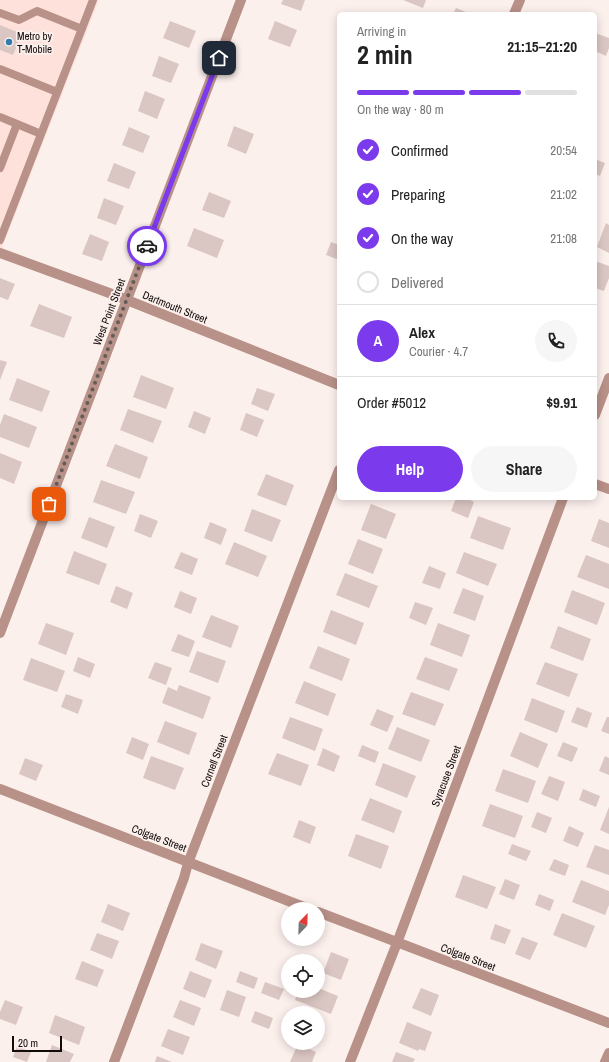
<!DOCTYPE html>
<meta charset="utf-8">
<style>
:root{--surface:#fff;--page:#f6f6f6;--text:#222;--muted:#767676;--line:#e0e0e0;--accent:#7c3aed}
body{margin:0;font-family:"Archivo Narrow",sans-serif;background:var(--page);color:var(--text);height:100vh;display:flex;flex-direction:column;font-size:15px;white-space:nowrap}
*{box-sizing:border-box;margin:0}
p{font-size:13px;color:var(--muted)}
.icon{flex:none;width:22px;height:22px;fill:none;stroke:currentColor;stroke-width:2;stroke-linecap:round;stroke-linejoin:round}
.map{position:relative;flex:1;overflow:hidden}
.drawer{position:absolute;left:337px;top:12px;width:260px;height:488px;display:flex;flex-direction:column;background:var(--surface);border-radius:6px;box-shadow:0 2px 10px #0003}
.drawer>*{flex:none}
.needle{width:26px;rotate:23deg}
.controls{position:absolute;left:281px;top:902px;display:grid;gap:8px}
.controls a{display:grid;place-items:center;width:44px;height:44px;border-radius:50%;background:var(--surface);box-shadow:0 2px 10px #0003;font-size:20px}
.scale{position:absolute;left:12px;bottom:10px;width:50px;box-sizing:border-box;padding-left:4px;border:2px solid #120c0a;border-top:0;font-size:11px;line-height:14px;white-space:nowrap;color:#120c0a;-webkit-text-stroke:3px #fcf0ed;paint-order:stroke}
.pin{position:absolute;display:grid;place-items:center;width:34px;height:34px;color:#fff;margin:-17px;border-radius:8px;box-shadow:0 2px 6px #0006}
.courier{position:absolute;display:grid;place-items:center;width:40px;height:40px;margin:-20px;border:3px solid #7c3aed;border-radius:50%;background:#fff;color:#222;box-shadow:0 1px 5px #0007}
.head em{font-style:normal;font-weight:800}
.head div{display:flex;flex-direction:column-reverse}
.head{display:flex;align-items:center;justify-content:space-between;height:68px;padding:0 20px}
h1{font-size:26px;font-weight:800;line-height:30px}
.bar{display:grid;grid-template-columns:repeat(4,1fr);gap:6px 4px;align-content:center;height:48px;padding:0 20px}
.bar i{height:5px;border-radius:3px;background:var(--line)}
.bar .selected{background:var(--accent)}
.bar p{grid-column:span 4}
.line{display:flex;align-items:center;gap:10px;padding:0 20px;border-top:1px solid var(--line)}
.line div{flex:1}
.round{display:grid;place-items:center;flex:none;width:42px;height:42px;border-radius:21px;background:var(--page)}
ol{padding:0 20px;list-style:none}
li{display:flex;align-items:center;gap:12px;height:44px}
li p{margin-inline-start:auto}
li .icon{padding:4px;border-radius:50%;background:var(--accent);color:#fff;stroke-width:4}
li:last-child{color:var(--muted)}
li i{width:22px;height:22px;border:2px solid var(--line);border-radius:50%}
.button{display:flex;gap:8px;margin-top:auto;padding:8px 20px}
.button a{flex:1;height:46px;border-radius:24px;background:var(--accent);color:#fff;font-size:16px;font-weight:800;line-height:46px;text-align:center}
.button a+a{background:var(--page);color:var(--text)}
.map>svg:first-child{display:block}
</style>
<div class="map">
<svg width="609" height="1062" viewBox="0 0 609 1062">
<rect width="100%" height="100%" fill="#fcf0ed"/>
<path fill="#fee1db" d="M0 0H99L0 253Z"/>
<path fill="#dac6c2" d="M283 0H305L301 11 281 4Z
M403 0H426L423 8Z
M456 8 471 14H453Z
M170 21 196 31 189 48 163 38Z
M275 21 297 30 290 47 268 39Z
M0 25 22 34 13 55 0 50Z
M595 33 609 38V48L606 56 595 51Z
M159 56 179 64 171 83 152 76Z
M145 91 165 99 157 119 138 111Z
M234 126 254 134 246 154 227 146Z
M129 127 150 136 143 153 122 145Z
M595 159 605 163 600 176 595 174Z
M114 163 136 172 129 189 107 181Z
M209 192 231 201 224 218 202 210Z
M104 198 124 206 116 225 97 218Z
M606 223 609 225V253L597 247Z
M194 228 224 240 217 258 187 246Z
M90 234 109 242 102 261 82 254Z
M331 242 339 245V260L326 255Z
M595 261 609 266V278L604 291 595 288Z
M0 278 15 284 8 300 0 297Z
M39 304 72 317 64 338 30 326Z
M0 360 7 362 0 380Z
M141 375 174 388 166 409 133 397Z
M17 378 50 391 42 412 9 400Z
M257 388 275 394 268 411 251 404Z
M128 409 162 421 153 443 120 430Z
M194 411 211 418 205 434 188 427Z
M246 413 264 420 257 437 240 430Z
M4 414 37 427 29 448 0 437V425Z
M115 444 148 457 140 479 106 466Z
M0 453 22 462 14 484 0 478Z
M266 474 294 485 286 506 257 495Z
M101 480 135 492 126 514 93 502Z
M456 498H466L474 502 468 518 451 511Z
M371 504 396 514 386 539 361 530Z
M252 509 281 520 272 542 244 531Z
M140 514 158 521 151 538 134 531Z
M478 516 511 528 503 550 470 538Z
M89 517 115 527 107 548 81 538Z
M599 519 609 523V548L591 541Z
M210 522 227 529 221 545 204 538Z
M358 539 383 549 373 574 348 564Z
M234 542 267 556 258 577 225 564Z
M74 551 107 564 99 585 66 573Z
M181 552 198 559 192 575 174 568Z
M464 552 497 564 488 586 456 573Z
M586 555 609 564V589L577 577Z
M429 566 446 573 440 589 422 583Z
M345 573 378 586 369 608 336 595Z
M116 586 133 593 127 609 110 602Z
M463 588 484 596 475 621 453 613Z
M572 590 605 603 597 625 564 612Z
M180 591 197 598 191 614 174 607Z
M415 602 433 608 426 625 409 618Z
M331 610 364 623 356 645 323 632Z
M211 615 239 626 231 648 202 637Z
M46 623 74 633 66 655 38 644Z
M438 623 470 635 462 657 430 645Z
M558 626 591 639 583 661 550 648Z
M178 634 195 641 189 657 171 651Z
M318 646 350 659 342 681 309 668Z
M197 651 226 661 218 683 189 672Z
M78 657 95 664 90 678 73 671Z
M425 657 458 669 449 691 416 679Z
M31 658 65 671 57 692 23 680Z
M155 662 172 668 166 685 148 678Z
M545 662 578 674 569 697 536 684Z
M304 681 336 694 328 716 295 703Z
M179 685 211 697 203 719 162 703 168 687 177 691Z
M411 692 444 704 435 726 402 714Z
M66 694 83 700 78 714 61 707Z
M532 698 565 711 557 733 524 720Z
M577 707 592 713 587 728 571 722Z
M377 709 394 716 387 732 370 725Z
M290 717 323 729 315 751 282 738Z
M607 717H609V734L601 731Z
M165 721 197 733 189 755 157 742Z
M397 727 430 740 421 762 388 749Z
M520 732 548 744 538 768 510 756Z
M132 737 149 744 143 760 126 753Z
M563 742 578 748 572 762 557 756Z
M362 745 379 752 375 763 358 756Z
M323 748 340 756 334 772 317 765Z
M277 753 309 765 301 786 268 774Z
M151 756 184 768 175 790 143 778Z
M605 756 609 758V775L599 771Z
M25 758 43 765 36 781 19 774Z
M383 763 416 776 407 798 375 785Z
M503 769 536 781 528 803 495 791Z
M549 776 565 782 558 801 541 794Z
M583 789 600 796 596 807 579 800Z
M370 798 402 811 394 833 361 820Z
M490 804 523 816 515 838 482 826Z
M609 807V834L600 830Z
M537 812 552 818 546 833 531 827Z
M299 820 316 827 310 844 293 837Z
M569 826 584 833 578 847 563 841Z
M356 834 389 846 381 869 348 856Z
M512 844 531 851 526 861 508 854Z
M595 845 609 850V875L586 867Z
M554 859 569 865 565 876 549 870Z
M463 875 496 887 487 909 455 897Z
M505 879 520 885 514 900 499 894Z
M581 880 609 891V905L605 915 572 902Z
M539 894 554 900 550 911 535 905Z
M108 904 130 913 123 931 101 922Z
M562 913 595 926 586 948 553 935Z
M495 924 511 930 505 944 490 939Z
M97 933 119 941 112 959 90 950Z
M522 937 538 943 530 960 515 954Z
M201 943 223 951 216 969 195 960Z
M331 952 349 959 341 980 323 973Z
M82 961 104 970 97 987 75 979Z
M190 971 212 980 205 998 183 989Z
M240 971 258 978 254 989 236 982Z
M265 982 284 989 279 1000 261 993Z
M318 988 338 996 331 1014 295 1000 298 991H318Z
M421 988 439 995 431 1016 412 1008Z
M227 990 246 997 239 1017 220 1010Z
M5 1000 23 1007 16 1025 0 1019V1012Z
M180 1000 201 1008 194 1026 173 1017Z
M255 1011 273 1018 269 1029 251 1022Z
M55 1015 85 1027 79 1045 49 1033Z
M318 1021 324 1024 322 1030 324 1032 320 1042H318Z
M407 1022 432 1032 425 1051 419 1049 418 1051 399 1043Z
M168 1029 190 1037 183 1055 161 1046Z
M298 1044 316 1052 312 1062H290Z
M52 1045 74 1054 70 1062H46Z
M17 1046 31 1052 27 1062 13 1057Z
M396 1052 415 1059 413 1062H392Z
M157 1056 172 1062H155Z"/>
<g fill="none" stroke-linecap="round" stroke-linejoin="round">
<path stroke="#b89188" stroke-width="8" d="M0 13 19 20 37 11 82 29
M0 69 57 92
M0 117 17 124 0 168
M17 124 41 134
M0 240 93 0"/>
<path stroke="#b89188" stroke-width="10" d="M514 14 520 0
M0 253 112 294 339 385
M595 415 609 378
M595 484 609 489
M0 633 241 0
M0 789 309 909
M318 912 609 1023
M114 1062 184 878 188 863 339 470
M350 1062 397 943 563 498
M605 1062 609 1053"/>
</g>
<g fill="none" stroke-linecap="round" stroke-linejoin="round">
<path stroke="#645c59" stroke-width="4" stroke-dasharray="0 7.2" d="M49 504 147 246"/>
<path stroke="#7c3aed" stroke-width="5" d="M147 246 219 58"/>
</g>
<circle fill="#307aad" stroke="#fcf0ed" stroke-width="1.5" cx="9" cy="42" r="4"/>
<g text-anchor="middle" stroke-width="3.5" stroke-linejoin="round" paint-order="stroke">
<g font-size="11" fill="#120c0a" stroke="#fcf0ed" text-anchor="start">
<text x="17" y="40">Metro by<tspan x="17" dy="13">T-Mobile</tspan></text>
</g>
<g font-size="11" fill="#120c0a" stroke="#fcf0ed">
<text transform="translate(175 307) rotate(22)" y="4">Dartmouth Street</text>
<text transform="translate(109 312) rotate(-69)" y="4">West Point Street</text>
<text transform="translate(214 761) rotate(-69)" y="4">Cornell Street</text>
<text transform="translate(446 776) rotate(-69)" y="4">Syracuse Street</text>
<text transform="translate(159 838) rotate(21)" y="4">Colgate Street</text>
<text transform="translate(468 957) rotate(21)" y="4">Colgate Street</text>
</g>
</g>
</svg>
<div class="controls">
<a><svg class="needle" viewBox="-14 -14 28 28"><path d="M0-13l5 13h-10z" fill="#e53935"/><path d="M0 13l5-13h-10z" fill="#767676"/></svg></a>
<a><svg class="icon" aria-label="locate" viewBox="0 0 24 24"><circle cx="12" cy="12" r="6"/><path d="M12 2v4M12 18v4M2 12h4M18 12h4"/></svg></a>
<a><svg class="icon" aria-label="layers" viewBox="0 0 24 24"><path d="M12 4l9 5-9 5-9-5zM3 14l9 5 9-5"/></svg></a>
</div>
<div class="scale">20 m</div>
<div class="pin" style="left:49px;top:504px;background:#ea580c"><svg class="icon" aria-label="bag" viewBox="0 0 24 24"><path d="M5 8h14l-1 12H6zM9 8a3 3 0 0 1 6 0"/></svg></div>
<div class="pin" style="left:219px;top:58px;background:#1f2937"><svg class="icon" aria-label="home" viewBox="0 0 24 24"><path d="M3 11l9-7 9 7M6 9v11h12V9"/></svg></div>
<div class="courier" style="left:147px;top:246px"><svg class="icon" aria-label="car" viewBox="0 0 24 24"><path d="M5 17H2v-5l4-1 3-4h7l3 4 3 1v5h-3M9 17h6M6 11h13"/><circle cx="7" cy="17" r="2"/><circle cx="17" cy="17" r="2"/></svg></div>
<section class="drawer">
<div class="head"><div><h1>2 min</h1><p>Arriving in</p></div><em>21:15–21:20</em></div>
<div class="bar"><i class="selected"></i><i class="selected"></i><i class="selected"></i><i></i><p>On the way · 80 m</p></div>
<ol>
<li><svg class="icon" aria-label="check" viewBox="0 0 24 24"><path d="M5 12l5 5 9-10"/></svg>Confirmed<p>20:54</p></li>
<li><svg class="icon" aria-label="check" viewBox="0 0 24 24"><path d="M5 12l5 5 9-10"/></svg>Preparing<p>21:02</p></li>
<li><svg class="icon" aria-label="check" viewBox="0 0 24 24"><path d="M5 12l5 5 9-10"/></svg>On the way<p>21:08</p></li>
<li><i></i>Delivered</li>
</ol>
<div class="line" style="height:72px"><b class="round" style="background:var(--accent);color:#fff">A</b><div><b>Alex</b><p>Courier · 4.7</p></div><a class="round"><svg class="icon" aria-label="phone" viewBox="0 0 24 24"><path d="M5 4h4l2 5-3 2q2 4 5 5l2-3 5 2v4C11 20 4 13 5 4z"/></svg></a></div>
<div class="line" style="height:52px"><div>Order #5012</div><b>$9.91</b></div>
<div class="button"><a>Help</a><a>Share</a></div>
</section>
</div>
